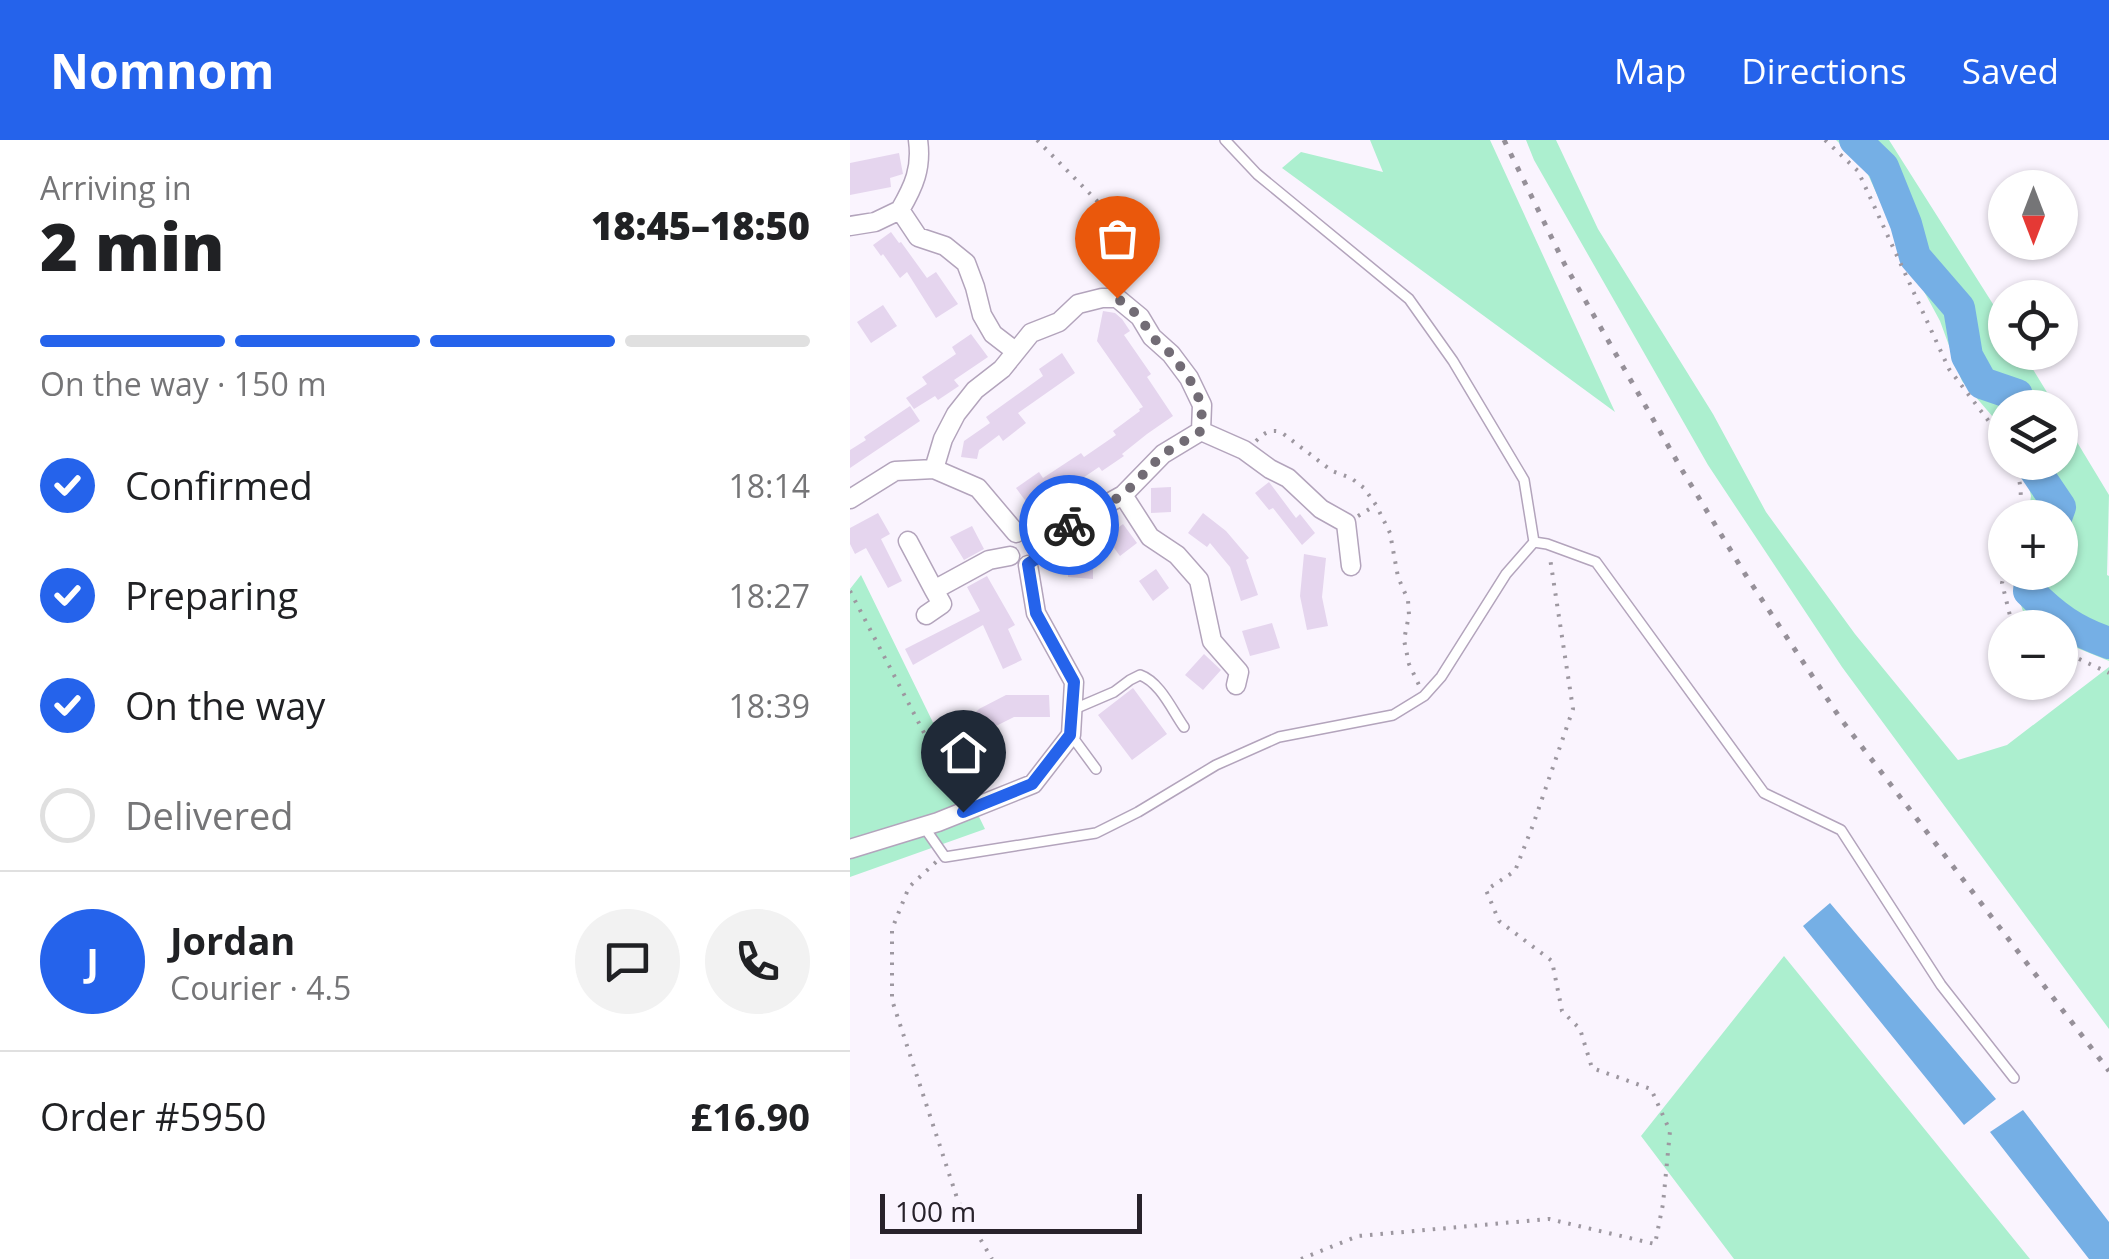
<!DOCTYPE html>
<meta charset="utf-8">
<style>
:root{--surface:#fff;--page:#f2f2f2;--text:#202124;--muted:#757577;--line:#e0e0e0;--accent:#2563eb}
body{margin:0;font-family:"Open Sans",sans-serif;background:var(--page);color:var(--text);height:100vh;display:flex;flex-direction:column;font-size:38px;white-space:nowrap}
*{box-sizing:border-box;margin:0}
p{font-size:32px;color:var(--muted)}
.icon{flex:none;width:55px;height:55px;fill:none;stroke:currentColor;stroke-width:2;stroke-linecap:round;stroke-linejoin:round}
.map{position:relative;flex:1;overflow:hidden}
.panel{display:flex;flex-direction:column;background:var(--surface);width:850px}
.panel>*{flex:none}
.needle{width:65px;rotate:180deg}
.controls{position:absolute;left:1138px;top:30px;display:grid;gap:20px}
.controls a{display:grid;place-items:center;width:90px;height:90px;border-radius:50%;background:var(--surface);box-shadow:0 2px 8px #0004;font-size:50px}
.scale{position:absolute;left:30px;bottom:25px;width:262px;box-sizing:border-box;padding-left:10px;border:5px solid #28222b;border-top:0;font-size:28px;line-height:35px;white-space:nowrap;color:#28222b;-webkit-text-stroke:8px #faf4fe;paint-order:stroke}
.pin{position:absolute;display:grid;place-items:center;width:85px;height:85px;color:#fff;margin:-102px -42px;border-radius:50% 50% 50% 0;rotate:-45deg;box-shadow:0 0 10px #0007}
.pin .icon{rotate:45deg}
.courier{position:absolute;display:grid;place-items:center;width:100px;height:100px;margin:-50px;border:8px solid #2563eb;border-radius:50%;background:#fff;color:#222;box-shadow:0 2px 12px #0007}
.summary em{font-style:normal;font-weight:800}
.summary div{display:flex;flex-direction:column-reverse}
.summary{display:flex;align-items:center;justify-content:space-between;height:170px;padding:0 40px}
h1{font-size:65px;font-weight:800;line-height:75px}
.bar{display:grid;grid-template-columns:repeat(4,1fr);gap:15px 10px;align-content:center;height:120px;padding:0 40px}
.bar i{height:12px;border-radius:8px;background:var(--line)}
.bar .on{background:var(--accent)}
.bar p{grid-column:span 4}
.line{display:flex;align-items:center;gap:25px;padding:0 40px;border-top:2px solid var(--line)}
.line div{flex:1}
.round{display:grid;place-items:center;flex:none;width:105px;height:105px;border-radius:52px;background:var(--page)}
ol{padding:0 40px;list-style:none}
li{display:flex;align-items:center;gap:30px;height:110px}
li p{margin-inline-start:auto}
li .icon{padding:10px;border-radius:50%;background:var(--accent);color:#fff;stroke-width:4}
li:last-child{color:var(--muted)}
li i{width:55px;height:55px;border:5px solid var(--line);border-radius:50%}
header{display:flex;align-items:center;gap:60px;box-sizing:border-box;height:140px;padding:0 50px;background:var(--accent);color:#fff}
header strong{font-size:48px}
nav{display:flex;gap:55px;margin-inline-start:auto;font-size:35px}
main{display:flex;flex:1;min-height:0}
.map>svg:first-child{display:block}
</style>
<header>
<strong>Nomnom</strong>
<nav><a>Map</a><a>Directions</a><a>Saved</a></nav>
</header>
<main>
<section class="panel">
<div class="summary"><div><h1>2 min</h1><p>Arriving in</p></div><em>18:45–18:50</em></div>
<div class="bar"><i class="on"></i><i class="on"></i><i class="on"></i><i></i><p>On the way · 150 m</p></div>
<ol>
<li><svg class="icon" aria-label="check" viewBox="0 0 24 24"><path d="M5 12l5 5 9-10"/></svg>Confirmed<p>18:14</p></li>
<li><svg class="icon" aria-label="check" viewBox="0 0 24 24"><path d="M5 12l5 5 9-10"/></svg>Preparing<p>18:27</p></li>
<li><svg class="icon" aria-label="check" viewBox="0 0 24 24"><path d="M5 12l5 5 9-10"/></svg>On the way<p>18:39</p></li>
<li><i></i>Delivered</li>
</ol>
<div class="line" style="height:180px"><b class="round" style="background:var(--accent);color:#fff">J</b><div><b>Jordan</b><p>Courier · 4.5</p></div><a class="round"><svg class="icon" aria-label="chat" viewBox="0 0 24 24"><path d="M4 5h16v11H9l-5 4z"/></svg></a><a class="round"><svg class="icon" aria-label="phone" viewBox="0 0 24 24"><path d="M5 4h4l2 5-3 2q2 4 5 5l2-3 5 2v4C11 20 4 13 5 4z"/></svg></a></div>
<div class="line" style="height:130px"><div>Order #5950</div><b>£16.90</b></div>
</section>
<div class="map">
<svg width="1259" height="1119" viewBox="0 0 1259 1119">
<rect width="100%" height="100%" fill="#faf4fe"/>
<path fill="#acefcf" d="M520 0H640L765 272 432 28 451 12 533 32Z
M676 0H706L748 89 863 274 916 372 1005 494 1108 620 1157 605 1259 527V889L992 527 858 325 684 20Z
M986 0H1039L1155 183V212L1173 213 1206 267 1155 268V291L1112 241 1090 181 1057 120 1015 28Z
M1210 274 1259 355 1257 435 1259 436V521L1210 501V488L1178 487 1163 440 1165 433 1210 432V378L1178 377 1181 356 1173 323 1210 322Z
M11 435 135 689 0 737V449Z
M934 816 1180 1119H884L791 996Z"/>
<path fill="#75afe5" d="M980 763 1146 959 1114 985 953 786Z
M1173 970 1259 1082V1119H1239L1140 992Z"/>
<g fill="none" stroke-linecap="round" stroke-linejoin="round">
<path stroke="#75afe5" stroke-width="32" d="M1005 0 1033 27 1056 84 1065 117 1109 168 1117 216 1132 243 1167 255 1170 268
M1183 322 1185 330 1210 367 1206 378
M1181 432 1179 451C1205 477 1224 491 1259 503"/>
</g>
<path fill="#e5d5ee" d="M49 13 53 34 40 38 41 47 0 55V23Z
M41 92 49 103 51 102 77 138 86 132 108 164 86 178 57 132 50 138 33 114 31 116 23 105Z
M33 165 47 186 21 203 7 182Z
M253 171 265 173 272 179 280 191 274 195 301 234 297 237 323 276 297 294 272 314 274 316 252 331 249 327 221 346 216 340 180 367 166 348 189 332 193 338 231 313 234 317 266 295 263 291 290 271 289 269 293 267 247 201Z
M121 194 138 217 104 240 109 246 88 260 85 256 64 269 56 258 77 244 72 237 106 214 102 207Z
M212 213 225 233 168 273 176 283 153 301 149 295 129 310 127 319 111 317 114 301 140 283 136 277 193 236 189 229Z
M60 266 70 281 0 328V310L16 300 14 297Z
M419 342 446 378 450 374 465 393 452 405 423 368 419 370 405 353Z
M321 347V372L301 373V348Z
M28 373 40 394 31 399 52 441 38 448 16 408 5 414 0 404V388Z
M353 373 376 391 399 418 396 420 408 455 391 461 380 427 360 403 357 407 338 393Z
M273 384 287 403 270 416 256 397Z
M122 386 134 409 114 420 100 397Z
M218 405H243V439L218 437Z
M454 414 476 418 472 457 478 486 457 490 450 456Z
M306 429 319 448 303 461 289 441Z
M137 436 165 485 158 489 172 520 153 529 133 485 63 525 55 509 130 471 117 447Z
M422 483 430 508 400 516 392 491Z
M354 514 371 530 353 550 335 535Z
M283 548 317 594 282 620 248 575Z
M156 555H199L200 577H164L132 593 116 609 102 596 129 569Z"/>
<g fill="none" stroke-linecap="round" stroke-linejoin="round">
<g stroke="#b3a4bc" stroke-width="12">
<path id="service" d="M375 0 407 34 559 159 603 221 674 340 684 402
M222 570 264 552 280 540 290 535C310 542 322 570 334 587
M221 595 246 629
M74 687 95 717 246 693 288 672 366 625 429 597 543 575 574 556 591 537 656 434 684 402 697 404 746 422 914 653 991 690 1091 845 1164 938"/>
</g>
<g stroke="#b3a4bc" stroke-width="21">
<path id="minor" d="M50 70 68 97 95 106 116 123 125 147 132 175 143 194 165 211
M50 70C64 46 72 28 68 0
M0 86 25 82 50 70
M84 329 93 299 106 274 125 250 152 229 181 193 209 182 228 164 252 158H267L290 177 302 197 321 214 339 238 352 265 351 291
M273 355 300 397 327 415 349 440 362 501 389 532 386 545
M0 359 45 331 84 329 128 348 166 393
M58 401 84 450 139 420 160 416
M190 401 273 355 313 314 351 291 394 310 420 329 438 338 471 369 496 383 501 426
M76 475 92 464 84 450
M0 709 88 682 183 644 221 595 224 542 186 473 178 425"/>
</g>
<path stroke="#9d97a0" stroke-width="4" stroke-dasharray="2.5 8" stroke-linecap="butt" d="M187 0 256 70 262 84 266 140
M975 0 1008 31 1099 229 1147 292 1155 307
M406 301C414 293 420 289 431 292L482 331 501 338 514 348 526 365 540 393 548 437 558 460 559 475 554 500 559 524 569 545
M1163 322C1172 340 1172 359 1169 378
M508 376 526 365
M1155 431 1152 443 1163 488
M0 451 107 656
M1210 510 1259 533
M86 722 59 747 42 789V860L108 1061 142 1119
M451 1119 508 1096 699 1079 805 1104 813 1064 820 991 801 949 742 928 730 889 712 871 702 821 649 781 636 750 665 731 683 685 723 569 700 418"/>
<use href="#service" stroke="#fff" stroke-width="9"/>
<use href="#minor" stroke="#fff" stroke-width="18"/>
<path stroke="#969099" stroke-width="5" stroke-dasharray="5 10" stroke-linecap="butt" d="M654 0 715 125 832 330 895 434 990 578 1259 931"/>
</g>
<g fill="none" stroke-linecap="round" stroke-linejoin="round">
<path stroke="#726c75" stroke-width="10" stroke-dasharray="0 18" d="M219 385 273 355 313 314 351 291 352 265 339 238 321 214 302 197 290 177 267 158"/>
<path stroke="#2563eb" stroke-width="12" d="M113 672 182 644 220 595 224 542 186 473 178 424 190 416V401L219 385"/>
</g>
</svg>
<div class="controls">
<a><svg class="needle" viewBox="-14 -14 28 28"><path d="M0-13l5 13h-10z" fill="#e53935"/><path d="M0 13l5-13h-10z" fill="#757577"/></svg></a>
<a><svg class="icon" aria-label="locate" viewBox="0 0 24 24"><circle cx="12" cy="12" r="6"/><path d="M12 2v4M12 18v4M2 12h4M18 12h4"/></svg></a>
<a><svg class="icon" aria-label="layers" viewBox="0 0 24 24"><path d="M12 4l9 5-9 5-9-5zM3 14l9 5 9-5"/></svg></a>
<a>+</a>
<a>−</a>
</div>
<div class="scale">100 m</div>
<div class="pin" style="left:267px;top:158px;background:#ea580c"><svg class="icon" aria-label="bag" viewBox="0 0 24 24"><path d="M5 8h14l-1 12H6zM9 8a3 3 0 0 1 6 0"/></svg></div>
<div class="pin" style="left:113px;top:672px;background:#1f2937"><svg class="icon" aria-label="home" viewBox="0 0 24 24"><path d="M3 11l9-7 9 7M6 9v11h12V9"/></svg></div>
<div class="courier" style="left:219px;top:385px"><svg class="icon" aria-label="bike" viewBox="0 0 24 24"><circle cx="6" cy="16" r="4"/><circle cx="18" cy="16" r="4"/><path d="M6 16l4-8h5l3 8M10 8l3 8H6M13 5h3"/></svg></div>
</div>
</main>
